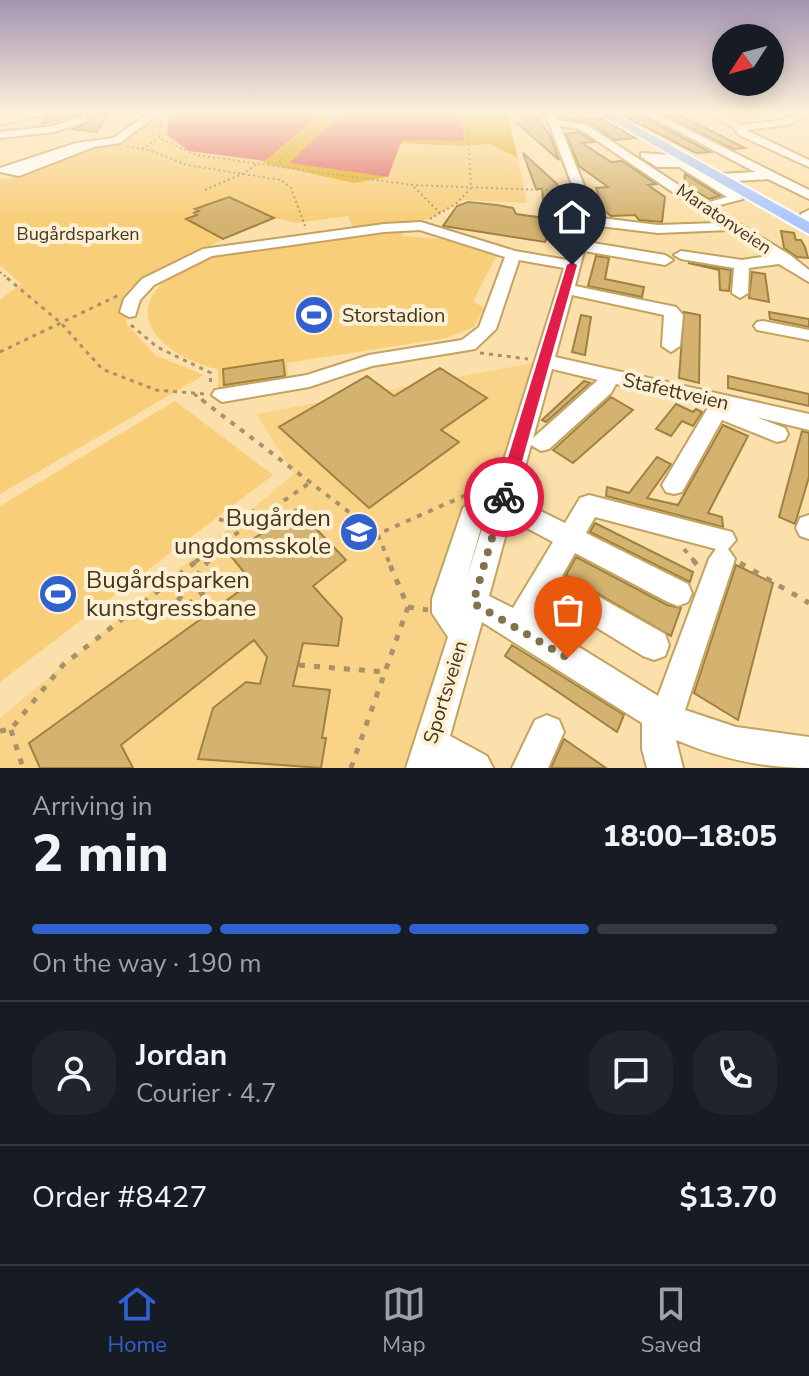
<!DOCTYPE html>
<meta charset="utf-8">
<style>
:root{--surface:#171b24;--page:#20242c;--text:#f1f3f6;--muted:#9ea1a6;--line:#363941;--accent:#3160cf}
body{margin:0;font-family:"Nunito Sans",sans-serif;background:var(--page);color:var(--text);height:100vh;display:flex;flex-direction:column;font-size:30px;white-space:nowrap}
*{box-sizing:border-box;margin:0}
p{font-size:26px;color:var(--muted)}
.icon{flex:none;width:44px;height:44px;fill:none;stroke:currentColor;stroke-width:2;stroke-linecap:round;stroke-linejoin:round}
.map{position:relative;height:768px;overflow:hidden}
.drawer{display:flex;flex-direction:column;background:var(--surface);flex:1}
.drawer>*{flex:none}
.needle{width:52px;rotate:234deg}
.controls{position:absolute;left:712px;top:24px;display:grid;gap:16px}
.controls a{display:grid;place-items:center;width:72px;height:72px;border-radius:50%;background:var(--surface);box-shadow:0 4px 20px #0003;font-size:40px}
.pin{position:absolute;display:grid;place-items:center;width:68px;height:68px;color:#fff;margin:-82px -34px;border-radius:50% 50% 50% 0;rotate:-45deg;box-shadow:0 0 8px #0007}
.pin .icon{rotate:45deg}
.courier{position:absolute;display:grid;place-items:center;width:80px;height:80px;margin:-40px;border:6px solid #e11d48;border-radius:50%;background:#fff;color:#222;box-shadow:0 2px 10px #0007}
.head em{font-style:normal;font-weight:800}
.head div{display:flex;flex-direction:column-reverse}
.head{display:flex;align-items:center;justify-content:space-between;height:136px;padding:0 32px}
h1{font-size:52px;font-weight:800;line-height:60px}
.bar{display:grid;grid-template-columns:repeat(4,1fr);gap:12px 8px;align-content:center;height:96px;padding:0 32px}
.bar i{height:10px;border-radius:6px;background:var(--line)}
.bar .active{background:var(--accent)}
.bar p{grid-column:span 4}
.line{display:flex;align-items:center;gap:20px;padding:0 32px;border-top:2px solid var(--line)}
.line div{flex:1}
.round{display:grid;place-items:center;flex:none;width:84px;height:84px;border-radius:32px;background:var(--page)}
.dock{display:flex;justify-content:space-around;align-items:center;height:112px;border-top:2px solid var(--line);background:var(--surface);font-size:22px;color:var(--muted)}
.dock a{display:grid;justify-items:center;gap:4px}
.dock .active{color:var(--accent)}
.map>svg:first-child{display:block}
</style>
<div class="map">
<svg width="809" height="768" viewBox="0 0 809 768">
<rect width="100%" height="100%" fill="#fce0ab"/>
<path fill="#f9d488" d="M544 361 425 768H0V718L294 474 256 414Z"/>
<path fill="#f8ce79" d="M150 114H168L167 135 190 151 388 177 399 143 490 144 518 158 527 203 464 200 429 219 354 230 348 216 296 223 274 218 223 239 129 289 126 323 155 355 204 375 0 494V300L21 284 0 265V180L14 177 0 168 5 164 90 140H105Z
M401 230 403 236 441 239 497 255 473 301 484 308 474 327 447 338 287 363 288 377 218 388V369C178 361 121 326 162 283 176 268 199 262 217 254L225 257C280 239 343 235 401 230Z
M175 401 273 475 0 682V506Z"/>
<path fill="#e4aa0b" d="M322 113H342L290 163 388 177 354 183 263 163Z
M462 113H507L518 158 490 144 463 146 399 143 402 139 463 141Z"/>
<path fill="#dd615e" d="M169 113H322L265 161 189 151 167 135Z
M342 113H462L464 141 402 140 388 177 289 163Z"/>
<path fill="#d4b371" stroke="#a0813f" stroke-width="2" d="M50 113H108L97 132 72 129 91 122 86 113 41 124Z
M677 114 745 148 733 149 666 115Z
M520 115H534L550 135 559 160 517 123 526 122Z
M641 115 642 116 710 152 696 153 624 116Z
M601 118 635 138 615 140 589 122 567 119Z
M579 132 594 142 582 143 611 162 622 161 656 184 648 185 665 197 662 222 639 220 635 215 611 216 603 210 596 188 608 187 579 166 566 134Z
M523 153 557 184 561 204 545 242 443 226 457 206 468 202 497 205 513 208 516 214 545 218 542 189H536Z
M685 174 720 196 709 199 684 184Z
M229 197 274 218 223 239 186 219 197 215 194 213 199 211 195 209Z
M781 231 794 233 796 240H801L805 247 808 258 797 257 784 248Z
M596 256 609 258 605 279 644 287 642 297 588 286Z
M688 263 731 270 729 291 720 290 719 270Z
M752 272 765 274 769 302 749 298Z
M684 312 700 315 699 383 679 378Z
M769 312 809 319V327L770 319Z
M581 315 591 317 585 355 572 352Z
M283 360 285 376 224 385 223 369Z
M440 368 487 398 441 430 459 442 369 508 279 427 367 376 394 396Z
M728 376 809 394V406L728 388Z
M584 381 590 383 546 422 542 420Z
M611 397 633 410 573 463 553 450Z
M676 404 693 412 696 409 702 412 693 426 682 421 671 436 656 429Z
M723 425 748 436 708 513 722 517 723 527 606 496 607 487 629 493 657 457 671 464 647 498 678 505Z
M802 431 809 433V477L795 524 779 517Z
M297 509 346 560 313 586 342 618 338 646 303 643 293 686 330 690 322 738H326L321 768 198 759 213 708 246 682 260 684 267 657 254 640 121 745 133 768H40L29 743 252 582 230 555Z
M595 523 693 572 690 582 590 532Z
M576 557 667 605 681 608 671 636 566 575Z
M736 565 773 583 738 720 694 693Z
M512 645 624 715 617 732 505 656Z
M564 739 606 768H551Z"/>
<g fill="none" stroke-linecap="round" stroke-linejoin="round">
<g stroke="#c4a361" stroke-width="4">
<path id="minor" d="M29 113H47L0 125V119Z
M149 113H160L120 143 94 147 19 176 0 172V168L76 143 113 138Z
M545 113H555L557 120 587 125 706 203 727 197 679 167H657L641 157V153L670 155 714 178 720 174 755 172 643 113H655L809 190V199L768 179 720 182 743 199 712 207 790 255 809 270V282L779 264 749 268 748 293 740 298 732 293 734 268 681 259 674 255 681 251 742 260 768 256 729 230 658 233 591 225 587 242 665 255 673 260 665 265 584 251 575 286 676 307 683 315 680 346 671 352 662 346 664 315 572 295 555 357 809 414V430L756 417 785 428 788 434 785 440 777 442 722 420 682 492 674 494 666 492 662 485 709 406 616 384 611 393 549 449 541 451 531 445 516 499 565 523 580 498 589 495 732 532 736 540 728 549 735 559 685 710 736 727 809 737V768C762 768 719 758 676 740L683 768H647L642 749V723L482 622 450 736 487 756 493 768H406L448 637 432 613V599L463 508 473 500 493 495 564 268 519 260 496 329 475 349 372 366 309 387 222 402 212 395 215 390 307 375 369 355 462 340 479 327 505 257 420 230 384 232 212 256 154 285 140 300 135 316 129 317 120 312 124 299 142 279 203 249 384 224 421 222 515 251 567 260 579 220V203ZM560 126 580 129 718 223 658 225 593 217 591 203ZM552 369 598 380 533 438ZM595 517 716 549 709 559 658 696 537 621 550 599 643 656 654 660 665 656 669 645 665 634 562 576 575 553 668 602 678 606 688 602 692 593 688 584 586 533ZM485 519 466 580 483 521ZM510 519 553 542 513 608 489 596Z
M704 113H717L741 125 783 120 799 113H809L788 125 746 130 809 160V167L739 135 732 126Z
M85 116 88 121 54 132 0 138V132L53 126Z
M809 210V220H801V214Z
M763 321 809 330V340L757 330 754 326 757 322Z
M809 515V539L800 536 796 528 800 518Z
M547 715 559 720 564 732 548 768H512L535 720Z"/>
</g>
<g stroke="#fff" stroke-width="4">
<path id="major" d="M598 113H612L809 222V234Z"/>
</g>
<path stroke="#a79269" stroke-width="2" stroke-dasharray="2 3" stroke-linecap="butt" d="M161 121 159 138 196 155 412 185 569 191
M127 146 152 151 187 165 281 180 291 188 305 226
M142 149 159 138
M275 165 329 113
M414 187 440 213
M205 190 244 173 258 163
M430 219 457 203 471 188 467 113
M0 272 10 280"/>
<path stroke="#a79269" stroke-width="3" stroke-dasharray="4 5" stroke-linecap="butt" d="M7 278 61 323 102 369 156 390 205 394
M131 325 157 347 211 373 210 387
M0 352 119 295
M480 353 528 359
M194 394 205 402"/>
<path stroke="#a79269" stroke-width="4" stroke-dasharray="5 7" stroke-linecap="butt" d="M202 400 378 534 466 495
M219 519 228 522 253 511 259 517
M378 535 389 562
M684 549 695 562
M195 562 308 484
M208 562 221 544"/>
<path stroke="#a79269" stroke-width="5" stroke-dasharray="6 9" stroke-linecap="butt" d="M209 560 169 612 173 616 217 581
M693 560 699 567
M740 563 809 603
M408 607 428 610
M299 665 385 672
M11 730 23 768
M0 731 11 729 63 665 198 560
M351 768 408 607 388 560"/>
<use href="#minor" fill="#fff" fill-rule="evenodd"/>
<use href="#major" fill="#adc7fd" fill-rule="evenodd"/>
</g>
<linearGradient id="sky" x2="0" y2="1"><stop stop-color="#a393b1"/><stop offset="0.51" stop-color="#fef1d9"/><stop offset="1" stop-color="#fef1d9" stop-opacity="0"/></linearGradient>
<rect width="809" height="220" fill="url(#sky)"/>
<path fill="#e11d48" d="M572 262 577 265 512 497 504 503 496 497 567 265Z"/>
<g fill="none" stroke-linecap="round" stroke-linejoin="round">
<path stroke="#84724d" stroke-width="8" stroke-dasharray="0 14.4" d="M504 497 473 603 568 658"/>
</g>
<defs>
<g id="stadium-disc" transform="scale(2)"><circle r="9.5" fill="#3160cf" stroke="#fdf0d5"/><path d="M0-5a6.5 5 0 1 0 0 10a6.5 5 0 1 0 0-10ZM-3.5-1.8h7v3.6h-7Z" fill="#fff"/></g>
<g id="school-disc" transform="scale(2)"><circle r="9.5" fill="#3160cf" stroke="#fdf0d5"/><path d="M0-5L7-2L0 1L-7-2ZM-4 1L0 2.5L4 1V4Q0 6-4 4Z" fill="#fff"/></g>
</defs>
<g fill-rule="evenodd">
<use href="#stadium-disc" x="314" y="315"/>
<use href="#school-disc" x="359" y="532"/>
<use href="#stadium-disc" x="58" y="594"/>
</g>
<g text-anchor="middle" stroke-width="8" stroke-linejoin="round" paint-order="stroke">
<g font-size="18" fill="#43361a" stroke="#fdf0d5">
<text transform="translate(724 219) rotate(34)" y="6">Maratonveien</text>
</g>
<g font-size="18" fill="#413621" stroke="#fdf0d5">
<text x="78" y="240">Bugårdsparken</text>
</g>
<g font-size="20" fill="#43361a" stroke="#fdf0d5" text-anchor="start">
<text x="342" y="322">Storstadion</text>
</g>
<g font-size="20" fill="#43361a" stroke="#fdf0d5">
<text transform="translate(676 391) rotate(13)" y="7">Stafettveien</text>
<text transform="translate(445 692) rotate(-73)" y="7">Sportsveien</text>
</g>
<g font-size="24" fill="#43361a" stroke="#fdf0d5" text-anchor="end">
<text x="331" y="526">Bugården<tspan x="331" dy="28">ungdomsskole</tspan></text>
<text x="86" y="588" text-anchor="start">Bugårdsparken<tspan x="86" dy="28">kunstgressbane</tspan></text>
</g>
</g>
</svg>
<div class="controls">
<a><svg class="needle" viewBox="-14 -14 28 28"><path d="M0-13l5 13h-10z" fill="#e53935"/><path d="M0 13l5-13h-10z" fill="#9ea1a6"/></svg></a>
</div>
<div class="pin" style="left:568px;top:658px;background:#ea580c"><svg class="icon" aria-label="bag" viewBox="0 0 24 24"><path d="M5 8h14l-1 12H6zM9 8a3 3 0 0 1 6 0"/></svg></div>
<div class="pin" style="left:572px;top:265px;background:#1f2937"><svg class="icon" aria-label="home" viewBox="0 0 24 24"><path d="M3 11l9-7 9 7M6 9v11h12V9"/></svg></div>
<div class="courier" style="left:504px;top:497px"><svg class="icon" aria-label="bike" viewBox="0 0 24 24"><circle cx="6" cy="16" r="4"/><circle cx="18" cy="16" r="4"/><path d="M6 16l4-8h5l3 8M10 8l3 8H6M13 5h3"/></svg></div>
</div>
<section class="drawer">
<div class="head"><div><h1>2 min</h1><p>Arriving in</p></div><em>18:00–18:05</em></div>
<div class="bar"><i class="active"></i><i class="active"></i><i class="active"></i><i></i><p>On the way · 190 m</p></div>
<div class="line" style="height:144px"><a class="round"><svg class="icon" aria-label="person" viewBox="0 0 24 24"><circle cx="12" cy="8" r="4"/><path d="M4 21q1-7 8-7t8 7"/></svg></a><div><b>Jordan</b><p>Courier · 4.7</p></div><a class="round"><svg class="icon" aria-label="chat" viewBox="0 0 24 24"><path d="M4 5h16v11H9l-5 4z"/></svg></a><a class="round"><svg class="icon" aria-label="phone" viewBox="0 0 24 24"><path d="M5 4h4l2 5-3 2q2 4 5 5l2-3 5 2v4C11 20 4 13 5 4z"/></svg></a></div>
<div class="line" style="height:104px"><div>Order #8427</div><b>$13.70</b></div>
</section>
<nav class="dock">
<a class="active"><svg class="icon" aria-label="home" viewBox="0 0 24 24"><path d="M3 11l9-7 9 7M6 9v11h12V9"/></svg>Home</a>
<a><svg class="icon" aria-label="map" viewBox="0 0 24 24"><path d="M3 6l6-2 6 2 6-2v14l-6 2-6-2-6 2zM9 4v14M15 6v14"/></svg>Map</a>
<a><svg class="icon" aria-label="saved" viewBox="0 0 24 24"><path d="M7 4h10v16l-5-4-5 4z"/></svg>Saved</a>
</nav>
